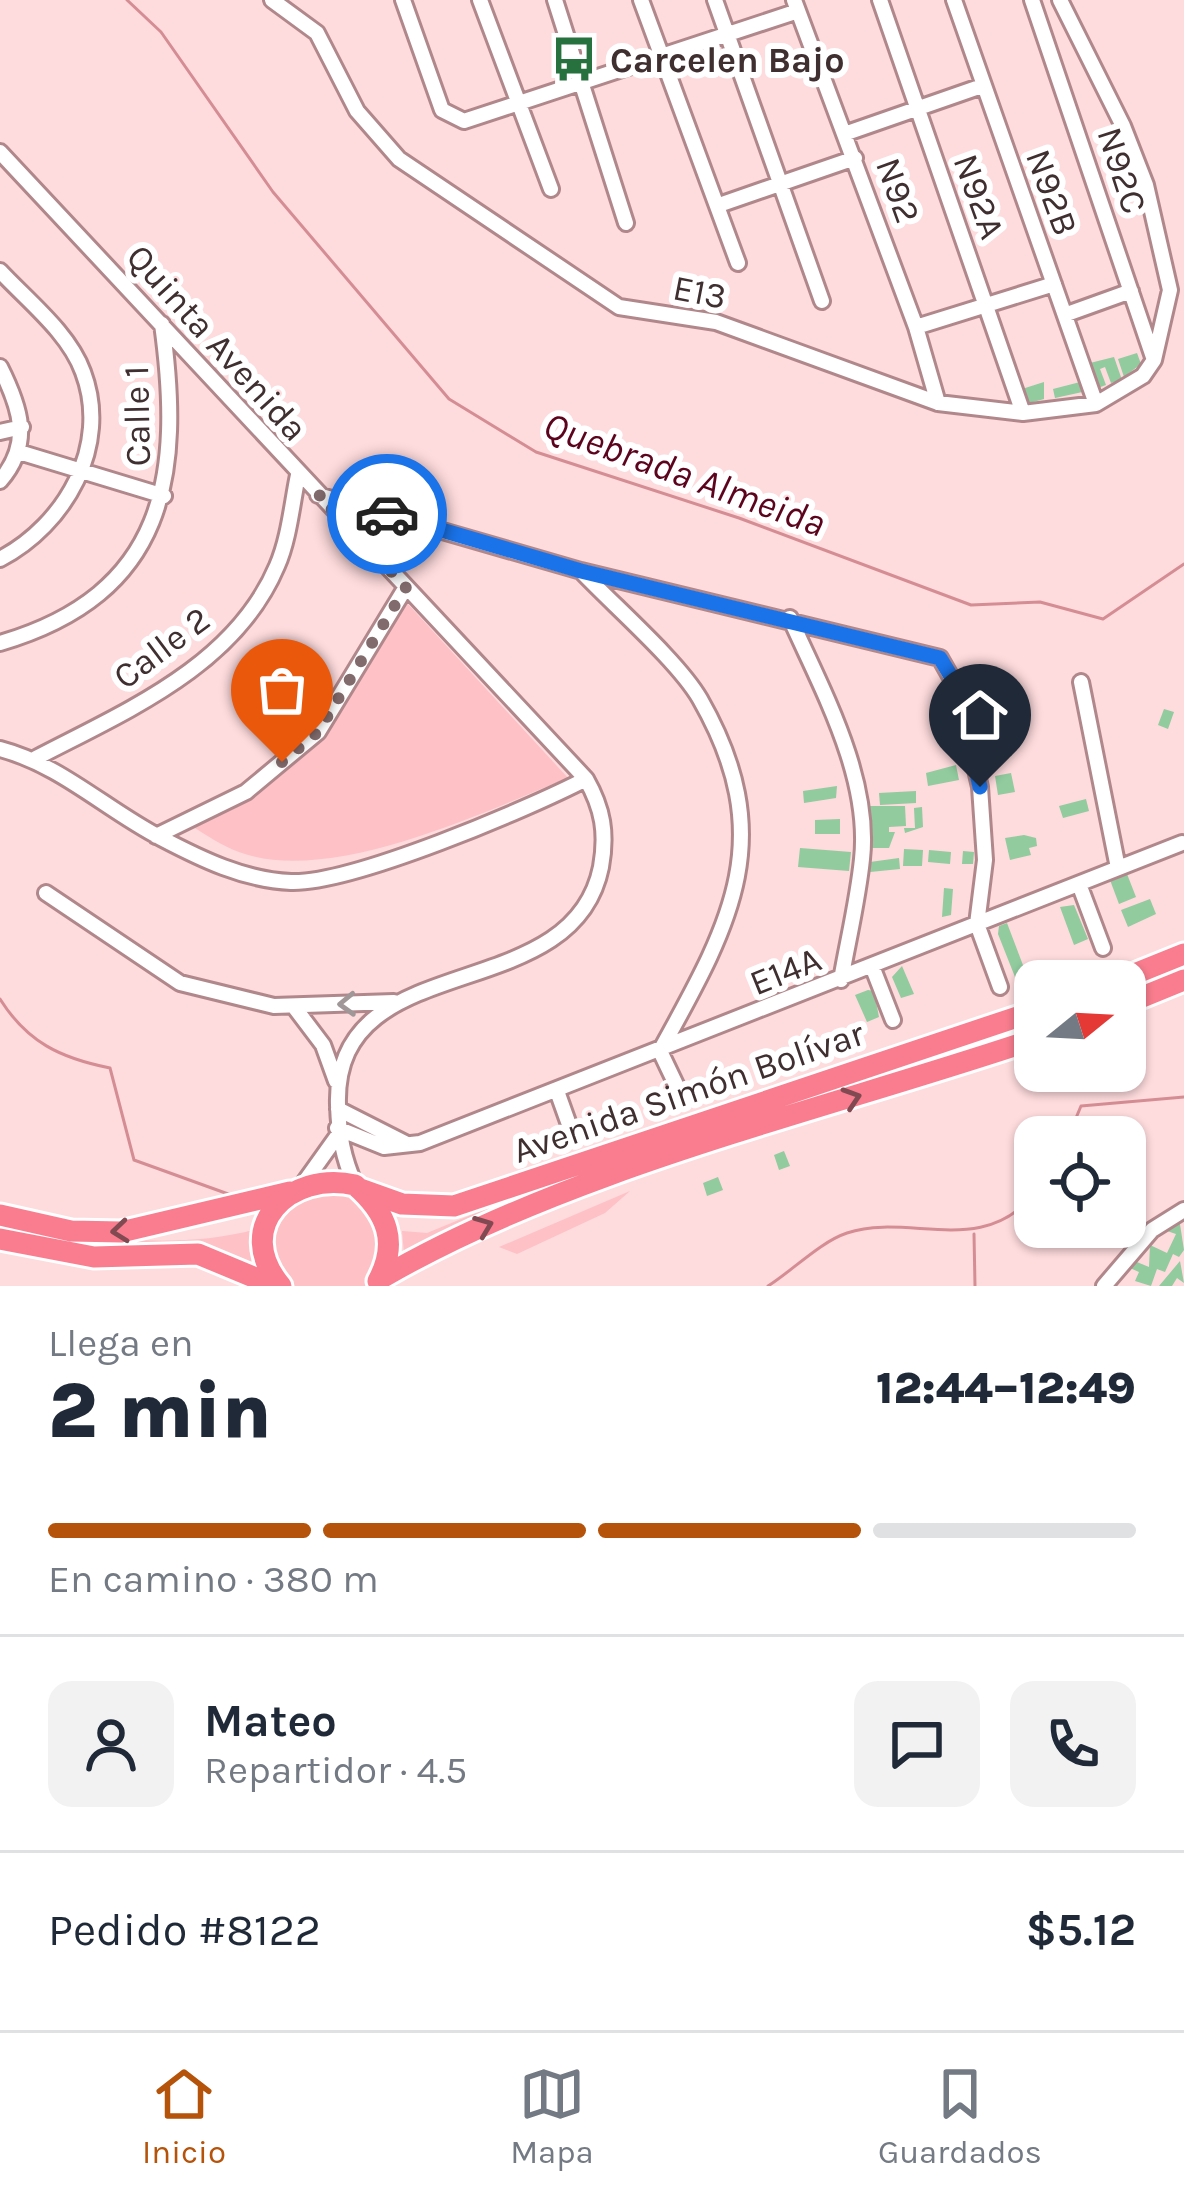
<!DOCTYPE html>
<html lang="es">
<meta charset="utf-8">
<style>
:root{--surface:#fff;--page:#f2f2f3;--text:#1f2937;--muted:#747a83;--line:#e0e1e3;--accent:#b45309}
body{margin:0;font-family:Karla,sans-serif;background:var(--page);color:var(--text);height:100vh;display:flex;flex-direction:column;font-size:45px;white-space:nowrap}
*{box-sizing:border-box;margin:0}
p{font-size:39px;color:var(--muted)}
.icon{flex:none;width:66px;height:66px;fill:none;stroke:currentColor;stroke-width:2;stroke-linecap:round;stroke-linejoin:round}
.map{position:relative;height:1286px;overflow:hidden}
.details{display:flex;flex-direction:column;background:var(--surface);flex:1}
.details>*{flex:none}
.needle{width:78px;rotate:72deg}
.fabs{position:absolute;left:1014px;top:960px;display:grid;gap:24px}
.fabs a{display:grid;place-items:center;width:132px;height:132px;border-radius:24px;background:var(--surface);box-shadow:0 3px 9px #0004;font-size:60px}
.pin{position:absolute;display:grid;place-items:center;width:102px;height:102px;color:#fff;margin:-123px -51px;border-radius:50% 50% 50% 0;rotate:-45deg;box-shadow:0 0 12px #0007}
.pin .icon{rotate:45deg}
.courier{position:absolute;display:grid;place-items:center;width:120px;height:120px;margin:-60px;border:9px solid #1a73e8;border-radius:50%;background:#fff;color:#222;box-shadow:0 3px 15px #0007}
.summary em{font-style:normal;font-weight:800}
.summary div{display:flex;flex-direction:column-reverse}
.summary{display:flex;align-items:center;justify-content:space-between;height:204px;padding:0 48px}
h1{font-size:78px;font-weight:800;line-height:90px}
.bar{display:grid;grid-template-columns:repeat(4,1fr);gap:18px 12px;align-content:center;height:144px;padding:0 48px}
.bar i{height:15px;border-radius:9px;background:var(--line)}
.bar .active{background:var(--accent)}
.bar p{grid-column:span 4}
.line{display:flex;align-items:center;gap:30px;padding:0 48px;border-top:3px solid var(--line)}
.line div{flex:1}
.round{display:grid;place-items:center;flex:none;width:126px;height:126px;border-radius:24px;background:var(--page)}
.tab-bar{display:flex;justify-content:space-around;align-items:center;height:168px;border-top:3px solid var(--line);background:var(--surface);font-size:33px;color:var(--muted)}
.tab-bar a{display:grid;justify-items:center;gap:6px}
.tab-bar .active{color:var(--accent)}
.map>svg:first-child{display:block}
</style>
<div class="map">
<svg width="1184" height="1286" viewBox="0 0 1184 1286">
<rect width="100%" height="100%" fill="#fedbdd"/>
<path fill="#fdc1c6" d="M407 603 568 778C483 812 330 886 239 852 222 846 205 834 190 825L263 787 326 730Z
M1035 1016V1026L1015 1034 758 1117 405 1264 402 1231 427 1233 644 1144Z
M320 1188 357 1196 381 1224 375 1278 367 1286H289C270 1267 264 1227 286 1207 294 1199 309 1194 320 1188Z
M630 1191 605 1213 517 1254 499 1247Z
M0 1225C84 1236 173 1252 257 1229L249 1273 142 1245 0 1232Z"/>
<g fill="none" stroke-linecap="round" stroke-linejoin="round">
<path stroke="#d58d94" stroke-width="3" d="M127 0 161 32 273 192 449 399 536 452 739 518 971 605 1040 602 1103 619 1184 564
M0 999C27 1042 60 1058 110 1068L134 1160 231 1195
M1068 1137 1081 1106 1184 1097
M974 1234 975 1286
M768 1286C792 1271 820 1242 847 1233 909 1212 982 1259 1035 1193"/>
</g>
<path fill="#91cb9e" d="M1137 353 1141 364 1124 377 1118 359Z
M1114 357 1122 380 1111 383 1105 367 1100 369 1106 385 1095 389 1086 364Z
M1084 381 1087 391 1055 398 1053 389Z
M1044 382V399L1026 404 1022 389Z
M1164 709 1174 712 1168 729 1158 725Z
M990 722V727L1020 722 1023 739 985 746 981 724Z
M1010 748 1012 756 987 759 985 753Z
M956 765 959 780 928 786 926 773Z
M1011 773 1015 792 998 795 995 776Z
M837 786 836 798 804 803 803 791Z
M916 791V803L880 805 879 793Z
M1086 799 1089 811 1063 818 1059 806Z
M868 806H905L906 826 889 827V832H895L889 848H870Z
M922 807 923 827 905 833 904 828H915L914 808Z
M840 819V834H815V820Z
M1024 835 1036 838 1037 846 1029 848 1031 855 1010 860 1005 838Z
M800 848 851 852 849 871 798 867Z
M904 849 923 850 922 866H903Z
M929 850 951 852 950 864 928 862Z
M963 851 974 852 973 864H962Z
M899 858 900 869 870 872V862Z
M1127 874 1136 897 1119 904 1110 880Z
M944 888 953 889 951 915 942 917Z
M1150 899 1156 914 1128 927 1121 910Z
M1074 905 1088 939 1074 945 1060 907Z
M1007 923 1026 973 1015 977 998 934 999 926Z
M902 966 914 994 901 998 892 977Z
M868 990 874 991 879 1017 867 1022 855 995Z
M784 1151 790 1166 779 1170 774 1155Z
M718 1177 723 1190 707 1196 703 1183Z
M1179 1218 1184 1250 1179 1257 1173 1254 1165 1272 1157 1269 1151 1286 1135 1281 1139 1272 1130 1268 1132 1260 1149 1267 1150 1245 1167 1253 1176 1234 1161 1229Z
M1180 1261 1184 1283 1177 1278 1172 1286H1159Z"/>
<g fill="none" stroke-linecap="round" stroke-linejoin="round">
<g stroke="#b0888c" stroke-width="20">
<path id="minor" d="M272 0 317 33 357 111 399 159 619 307 716 322 938 403 1023 413 1096 404 1143 376 1154 360 1170 290 1146 185 1123 126 1060 0
M403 0 442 110 464 121 798 11
M480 0 551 189
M555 0 626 223
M641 0 738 263
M715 0 822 301
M794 0 916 327 938 403
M880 0 1023 413
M954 0 1096 404
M1032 0 1154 360
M847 133 982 86
M0 152 586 779C603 809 607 833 601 867 572 1011 333 943 338 1105 339 1136 343 1157 355 1185
M719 205 855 158
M0 271C28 301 69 333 83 372 111 446 65 525 0 559
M1067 314 1131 291
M916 327 1054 284
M0 367C20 407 33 443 0 481
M0 432 22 427
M19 452 164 496
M318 495 581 571 940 658 957 688 980 787 985 860 977 924 1000 987
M581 571C613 605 678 661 700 699 780 839 730 924 660 1051L680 1093
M790 618C822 690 871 777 862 859 858 899 848 940 841 980
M0 643C167 594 183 476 162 324
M1081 682 1118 868
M0 749C61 765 105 809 161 838 201 859 244 880 291 882 352 884 528 809 586 779
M36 758C126 711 235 666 277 566 289 539 292 504 298 475
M156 836 246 792 318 732 406 587
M1079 884 1103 948
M46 893 180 983 274 1006 394 1002
M872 966 893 1020
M295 1008 323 1045 336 1081
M557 1091 572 1133
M338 1109 407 1144
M337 1128 384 1147 420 1143 1182 843
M303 1184 338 1135
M1104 1286 1152 1230 1184 1210"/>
</g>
<g stroke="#fff" stroke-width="27">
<path id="highway" d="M1117 981 1184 954
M1125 1004 1184 980
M360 1189 402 1204 454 1206 1035 1011
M0 1215 71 1231 121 1232 290 1192
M0 1239 94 1257 198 1254 275 1286
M380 1279C569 1168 825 1110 1035 1039
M281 1286C231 1227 290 1170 355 1185 387 1213 399 1242 378 1281"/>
</g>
<use href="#minor" stroke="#fff" stroke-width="14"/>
<use href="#highway" stroke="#f97d8e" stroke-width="21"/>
</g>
<defs><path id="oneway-chevron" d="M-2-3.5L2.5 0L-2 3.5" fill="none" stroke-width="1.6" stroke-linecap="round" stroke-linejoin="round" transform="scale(3)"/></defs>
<use stroke="#a09798" href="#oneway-chevron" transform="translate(347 1004) rotate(178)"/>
<g stroke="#814a52">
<use href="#oneway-chevron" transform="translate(852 1098) rotate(-18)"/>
<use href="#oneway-chevron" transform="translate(484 1226) rotate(-21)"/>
<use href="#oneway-chevron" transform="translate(120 1231) rotate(174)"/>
</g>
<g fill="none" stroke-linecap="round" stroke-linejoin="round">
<path stroke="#826b6d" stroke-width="12" stroke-dasharray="0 21.6" d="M282 762 318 732 406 587 318 495 387 514"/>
<path stroke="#1a73e8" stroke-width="15" d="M387 514 581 571 940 658 958 688 980 787"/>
</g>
<defs>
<g id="bus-bare" transform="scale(3.6)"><path d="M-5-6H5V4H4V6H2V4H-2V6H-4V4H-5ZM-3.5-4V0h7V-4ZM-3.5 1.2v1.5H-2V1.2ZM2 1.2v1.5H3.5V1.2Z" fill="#27713f" stroke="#fff" stroke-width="2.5" paint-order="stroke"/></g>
</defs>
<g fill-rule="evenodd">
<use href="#bus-bare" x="574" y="59"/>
</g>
<g text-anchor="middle" stroke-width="12" stroke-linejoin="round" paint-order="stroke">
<g font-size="36" font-weight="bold" fill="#402f31" stroke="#fff" text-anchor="start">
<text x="610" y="72">Carcelen Bajo</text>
</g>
<g font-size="36" fill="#402f31" stroke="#fff">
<text transform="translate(1123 170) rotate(72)" y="13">N92C</text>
<text transform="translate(899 190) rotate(70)" y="13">N92</text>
<text transform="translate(1053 192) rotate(70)" y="13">N92B</text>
<text transform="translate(980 196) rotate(70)" y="13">N92A</text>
<text transform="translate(700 291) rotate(11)" y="13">E13</text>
<text transform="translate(218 342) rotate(48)" y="13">Quinta Avenida</text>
<text transform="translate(136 416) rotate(-91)" y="13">Calle 1</text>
<text transform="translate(161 647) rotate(-37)" y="13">Calle 2</text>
<text transform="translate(785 970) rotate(-22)" y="13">E14A</text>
<text transform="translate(688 1091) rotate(-19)" y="13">Avenida Simón Bolívar</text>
</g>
<g font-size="39" font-style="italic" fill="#5c041e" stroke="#fff">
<text transform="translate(685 473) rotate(20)" y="14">Quebrada Almeida</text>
</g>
</g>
</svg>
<div class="fabs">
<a><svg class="needle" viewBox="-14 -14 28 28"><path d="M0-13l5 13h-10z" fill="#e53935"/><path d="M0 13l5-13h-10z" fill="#747a83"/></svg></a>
<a><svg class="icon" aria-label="locate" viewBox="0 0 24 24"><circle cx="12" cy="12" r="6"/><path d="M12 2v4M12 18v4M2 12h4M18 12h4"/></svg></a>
</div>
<div class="pin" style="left:282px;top:762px;background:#ea580c"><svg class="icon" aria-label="bag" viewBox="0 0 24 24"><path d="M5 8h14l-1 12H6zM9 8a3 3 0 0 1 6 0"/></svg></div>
<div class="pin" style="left:980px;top:787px;background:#1f2937"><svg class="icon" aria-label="home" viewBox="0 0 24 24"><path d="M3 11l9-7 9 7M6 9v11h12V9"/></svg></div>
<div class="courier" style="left:387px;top:514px"><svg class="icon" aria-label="car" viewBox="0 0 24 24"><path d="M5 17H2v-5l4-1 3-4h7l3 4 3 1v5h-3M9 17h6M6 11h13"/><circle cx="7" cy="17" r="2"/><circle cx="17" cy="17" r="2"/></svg></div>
</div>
<section class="details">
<div class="summary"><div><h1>2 min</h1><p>Llega en</p></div><em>12:44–12:49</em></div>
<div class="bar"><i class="active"></i><i class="active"></i><i class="active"></i><i></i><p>En camino · 380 m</p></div>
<div class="line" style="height:216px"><a class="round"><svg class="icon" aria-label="person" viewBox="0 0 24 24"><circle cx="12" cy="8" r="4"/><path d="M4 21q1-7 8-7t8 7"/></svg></a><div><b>Mateo</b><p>Repartidor · 4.5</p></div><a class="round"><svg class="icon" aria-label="chat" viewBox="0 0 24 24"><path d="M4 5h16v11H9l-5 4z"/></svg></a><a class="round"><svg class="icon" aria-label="phone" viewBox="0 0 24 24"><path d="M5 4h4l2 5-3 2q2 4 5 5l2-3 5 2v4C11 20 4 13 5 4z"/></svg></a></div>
<div class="line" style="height:156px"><div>Pedido #8122</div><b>$5.12</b></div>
</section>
<nav class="tab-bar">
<a class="active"><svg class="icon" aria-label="home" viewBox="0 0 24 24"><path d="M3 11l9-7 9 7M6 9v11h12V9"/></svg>Inicio</a>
<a><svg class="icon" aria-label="map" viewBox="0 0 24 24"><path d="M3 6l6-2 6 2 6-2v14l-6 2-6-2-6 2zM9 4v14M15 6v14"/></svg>Mapa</a>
<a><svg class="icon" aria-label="saved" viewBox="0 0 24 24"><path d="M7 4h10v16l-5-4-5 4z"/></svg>Guardados</a>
</nav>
